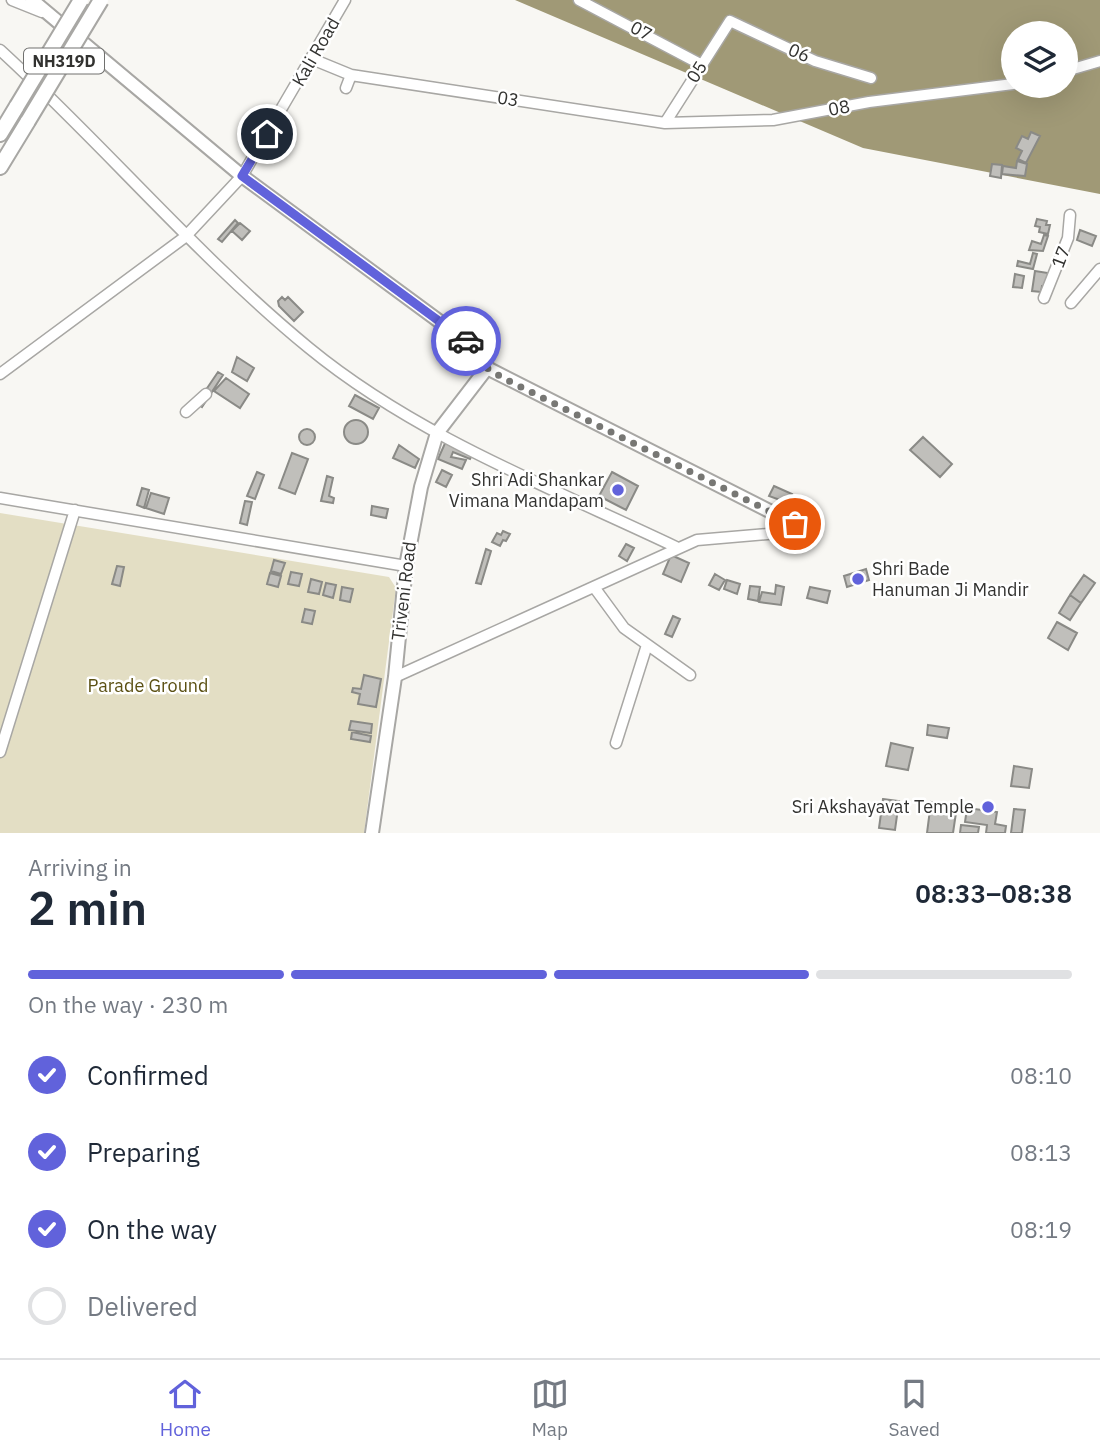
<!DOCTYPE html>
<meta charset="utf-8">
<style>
:root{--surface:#fff;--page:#f6f6f7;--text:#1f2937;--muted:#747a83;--line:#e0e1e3;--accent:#6162db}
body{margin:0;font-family:"IBM Plex Sans",sans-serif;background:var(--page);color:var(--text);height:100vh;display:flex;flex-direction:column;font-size:26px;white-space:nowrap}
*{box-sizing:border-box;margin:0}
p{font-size:23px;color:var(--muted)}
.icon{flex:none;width:38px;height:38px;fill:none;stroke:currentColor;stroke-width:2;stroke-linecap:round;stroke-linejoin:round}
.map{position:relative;height:833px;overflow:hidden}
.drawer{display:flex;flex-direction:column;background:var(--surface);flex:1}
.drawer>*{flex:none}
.fabs{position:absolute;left:1001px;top:21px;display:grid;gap:14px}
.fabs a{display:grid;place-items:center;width:77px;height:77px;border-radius:50%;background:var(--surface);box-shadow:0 7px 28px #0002;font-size:35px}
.pin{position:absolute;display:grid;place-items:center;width:60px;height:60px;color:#fff;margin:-30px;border:4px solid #fff;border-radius:50%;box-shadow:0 2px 7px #0007}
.courier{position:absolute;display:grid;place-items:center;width:70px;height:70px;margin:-35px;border:5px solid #6162db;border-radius:50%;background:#fff;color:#222;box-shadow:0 2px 9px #0007}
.head em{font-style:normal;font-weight:600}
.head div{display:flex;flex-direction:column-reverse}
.head{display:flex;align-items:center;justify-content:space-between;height:119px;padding:0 28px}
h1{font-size:46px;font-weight:600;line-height:52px}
.bar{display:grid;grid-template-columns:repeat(4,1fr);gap:10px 7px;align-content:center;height:84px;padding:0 28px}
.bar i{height:9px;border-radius:5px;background:var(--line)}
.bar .on{background:var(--accent)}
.bar p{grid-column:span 4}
ol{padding:0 28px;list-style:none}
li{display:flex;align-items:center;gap:21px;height:77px}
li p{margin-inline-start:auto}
li .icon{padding:7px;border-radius:50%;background:var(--accent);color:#fff;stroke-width:4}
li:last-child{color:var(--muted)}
li i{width:38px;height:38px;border:4px solid var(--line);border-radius:50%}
.dock{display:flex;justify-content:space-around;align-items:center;height:98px;border-top:2px solid var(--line);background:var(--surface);font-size:19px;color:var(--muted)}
.dock a{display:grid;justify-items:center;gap:4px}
.dock .on{color:var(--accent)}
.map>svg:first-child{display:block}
</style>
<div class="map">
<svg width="1100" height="833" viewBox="0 0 1100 833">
<rect width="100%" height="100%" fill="#f8f7f3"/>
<path fill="#e3dec4" d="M0 513 389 577 396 588 364 833H0Z"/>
<path fill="#a09976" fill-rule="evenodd" d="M515 0H1100V194L863 148ZM1013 33H1066V86H1013Z"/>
<path fill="#c0bfbb" stroke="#8a8a86" stroke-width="2" d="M1031 132 1040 136 1026 163 1018 159 1022 151 1016 148 1022 136 1028 139Z
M1017 161 1027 164 1025 176 1002 174 1003 166 1016 168Z
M992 164 1002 165 1001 178 990 176Z
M1037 219 1047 221 1046 225H1050L1048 234 1039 232 1040 227 1035 226Z
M235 220 238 223 222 242 218 239Z
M240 223 250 231 242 240 232 231Z
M1080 230 1096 236 1092 246 1077 240Z
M1044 235 1048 236 1043 251 1029 250 1032 241 1041 244Z
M1033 253 1037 254 1033 269 1017 266 1018 261 1030 264Z
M1035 271 1048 273 1046 286H1042L1041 292 1032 291Z
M1015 274 1024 276 1022 288 1013 287Z
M282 297 285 300 288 297 303 312 294 321 279 306 278 301Z
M237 357 254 368 247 381 232 372Z
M218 372 223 375 202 407 197 403Z
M226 378 249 394 240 408 214 391Z
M355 395 379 408 373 419 349 406Z
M344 432a12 12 0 1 1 24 0a12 12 0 1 1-24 0Z
M299 437a8 8 0 1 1 16 0a8 8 0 1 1-16 0Z
M923 437 952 464 940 477 910 450Z
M446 441 473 453 470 459 453 452 451 457 466 460 462 469 438 459Z
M399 445 419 459 415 468 393 458Z
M292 453 308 459 295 494 279 488Z
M442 470 452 475 446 487 436 482Z
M257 472 264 475 255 499 247 496Z
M612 472 638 486 626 510 599 496Z
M327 476 333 478 329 496 334 498 333 503 321 501Z
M774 486 792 494 788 503 769 496Z
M142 488 149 490 144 508 137 505Z
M151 493 169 498 164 514 146 508Z
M245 501 252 502 247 525 240 523Z
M372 506 388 509 386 518 371 515Z
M503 531 510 534 506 541 503 540 500 546 492 542 497 533 501 535Z
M626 544 634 548 627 561 619 556Z
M486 549 491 551 481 584 476 583Z
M671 555 689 563 681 582 663 574Z
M274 560 285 563 281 574 271 571Z
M117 566 124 567 120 586 112 584Z
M866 569 869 580 847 587 844 576Z
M291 572 302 574 299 586 288 584Z
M270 573 281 576 278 587 267 584Z
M715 574 725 580 719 590 709 585Z
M1084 575 1095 583 1081 603 1070 595Z
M311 579 322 582 319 594 308 592Z
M727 580 740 584 737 594 724 589Z
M326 583 336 585 333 598 323 595Z
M776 585 784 587 781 605 759 602 762 592 775 594Z
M750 586 760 587 758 601 748 599Z
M342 587 353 589 350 602 340 600Z
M810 587 830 591 827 603 807 598Z
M1070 595 1081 603 1070 620 1059 613Z
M305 609 315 611 312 624 302 622Z
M673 616 680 619 672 637 665 634Z
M1057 622 1077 633 1068 650 1048 638Z
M364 675 381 679 376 707 358 704 360 694 352 692 353 688 361 689Z
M351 721 372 724 371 733 349 730Z
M928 725 949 728 947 738 927 735Z
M352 732 371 736 370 742 351 739Z
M891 743 913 748 908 770 886 766Z
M1014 766 1032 769 1029 788 1011 786Z
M883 799 899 801 895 830 879 828Z
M931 802 957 806 953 833H927Z
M967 808 997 812 995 824 1006 826 1005 833H986L987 825 965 822Z
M1014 809 1025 810 1022 833H1011Z
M961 825 979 827 978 833H960Z"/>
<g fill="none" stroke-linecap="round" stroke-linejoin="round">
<g stroke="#a8a7a4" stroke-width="13">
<path id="minor" d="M12 0 42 12
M579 0 702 65
M0 50C106 147 198 257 309 348 416 436 552 488 676 547
M312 59 351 75 665 123 773 120 869 102 1013 84
M1066 71 1100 61
M346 88 351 75
M665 123 730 21 815 61 871 78
M1044 298 1068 238 1070 215
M1071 303 1100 269
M0 374 185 237 242 176 345 0
M186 412 206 394
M0 498 406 566
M594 587 624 628 690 675
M395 677 697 540 802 531
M616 743 647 645
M0 752 75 510"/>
</g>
<g stroke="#a8a7a4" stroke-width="16">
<path id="major" d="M32 0 242 176 485 355 487 368 795 524 802 531
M372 833 395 677 406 566 421 487 437 433 487 368"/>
</g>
<g stroke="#a8a7a4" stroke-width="18">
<path id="highway" d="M0 134 17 106
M0 167 28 121"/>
</g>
<use href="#minor" stroke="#fff" stroke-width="10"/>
<use href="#major" stroke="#fff" stroke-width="12"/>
<use href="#highway" stroke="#fff" stroke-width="14"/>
<g stroke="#a8a7a4" stroke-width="18" stroke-linecap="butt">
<path id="highway-bridge" d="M17 106 81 0
M28 121 101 0"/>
</g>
<use href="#highway-bridge" stroke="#fff" stroke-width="14"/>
</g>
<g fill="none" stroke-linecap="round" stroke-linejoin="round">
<path stroke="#777774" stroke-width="7" stroke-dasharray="0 12.6" d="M466 341 485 355 487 368 503 378 795 524"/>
<path stroke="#6162db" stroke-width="9" d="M267 134 242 176 466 341"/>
</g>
<g fill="#6162db" stroke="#fff" stroke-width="2.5">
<circle cx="618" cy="490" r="7"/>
<circle cx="858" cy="579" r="7"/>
<circle cx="988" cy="807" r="7"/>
</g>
<g text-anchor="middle" stroke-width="5" stroke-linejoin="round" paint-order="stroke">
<rect fill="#fff" stroke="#70706e" stroke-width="2" x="24" y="48.5" width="80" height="25" rx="5"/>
<g font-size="16" font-weight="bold" fill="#323230">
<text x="64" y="67">NH319D</text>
</g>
<g font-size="18" fill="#323230" stroke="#fff">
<text transform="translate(641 31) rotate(28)" y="6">07</text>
<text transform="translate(316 52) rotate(-60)" y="6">Kali Road</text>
<text transform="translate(799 53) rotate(23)" y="6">06</text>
<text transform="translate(697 72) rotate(-58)" y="6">05</text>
<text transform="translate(508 99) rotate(9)" y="6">03</text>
<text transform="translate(839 108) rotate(-11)" y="6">08</text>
<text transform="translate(1061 257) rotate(-69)" y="6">17</text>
<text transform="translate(404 591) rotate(-83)" y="6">Triveni Road</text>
</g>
<g font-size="18" fill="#323230" stroke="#fff" text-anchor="end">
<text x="604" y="486">Shri Adi Shankar<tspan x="604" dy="21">Vimana Mandapam</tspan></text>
<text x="872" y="575" text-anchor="start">Shri Bade<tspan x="872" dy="21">Hanuman Ji Mandir</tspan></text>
<text x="974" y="813">Sri Akshayavat Temple</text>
</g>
<g font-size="18" fill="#5b5013" stroke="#fff">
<text x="148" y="692">Parade Ground</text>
</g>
</g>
</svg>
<div class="fabs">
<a><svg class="icon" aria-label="layers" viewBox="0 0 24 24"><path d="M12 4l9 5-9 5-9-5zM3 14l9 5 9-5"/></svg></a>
</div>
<div class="pin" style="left:795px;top:524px;background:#ea580c"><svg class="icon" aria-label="bag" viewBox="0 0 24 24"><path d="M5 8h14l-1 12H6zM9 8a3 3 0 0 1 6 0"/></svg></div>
<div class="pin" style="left:267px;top:134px;background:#1f2937"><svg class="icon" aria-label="home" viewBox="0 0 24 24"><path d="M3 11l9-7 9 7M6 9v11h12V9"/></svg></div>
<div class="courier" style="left:466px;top:341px"><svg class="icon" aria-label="car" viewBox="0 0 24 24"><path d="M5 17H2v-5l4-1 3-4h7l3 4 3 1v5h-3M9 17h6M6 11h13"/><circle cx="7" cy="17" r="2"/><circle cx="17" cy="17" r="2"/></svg></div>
</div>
<section class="drawer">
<div class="head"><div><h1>2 min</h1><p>Arriving in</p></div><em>08:33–08:38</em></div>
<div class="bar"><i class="on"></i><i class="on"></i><i class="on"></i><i></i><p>On the way · 230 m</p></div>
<ol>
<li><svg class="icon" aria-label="check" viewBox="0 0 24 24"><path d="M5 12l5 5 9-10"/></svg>Confirmed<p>08:10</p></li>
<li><svg class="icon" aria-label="check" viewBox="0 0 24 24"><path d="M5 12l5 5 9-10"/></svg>Preparing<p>08:13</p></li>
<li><svg class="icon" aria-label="check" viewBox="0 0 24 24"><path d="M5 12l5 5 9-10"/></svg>On the way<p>08:19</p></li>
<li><i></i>Delivered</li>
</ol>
</section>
<nav class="dock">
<a class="on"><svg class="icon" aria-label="home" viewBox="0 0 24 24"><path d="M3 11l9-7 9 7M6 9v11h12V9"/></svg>Home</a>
<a><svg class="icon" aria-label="map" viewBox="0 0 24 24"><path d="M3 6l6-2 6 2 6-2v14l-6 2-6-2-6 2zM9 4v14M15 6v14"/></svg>Map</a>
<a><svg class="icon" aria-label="saved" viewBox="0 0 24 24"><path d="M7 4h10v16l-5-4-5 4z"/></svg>Saved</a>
</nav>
